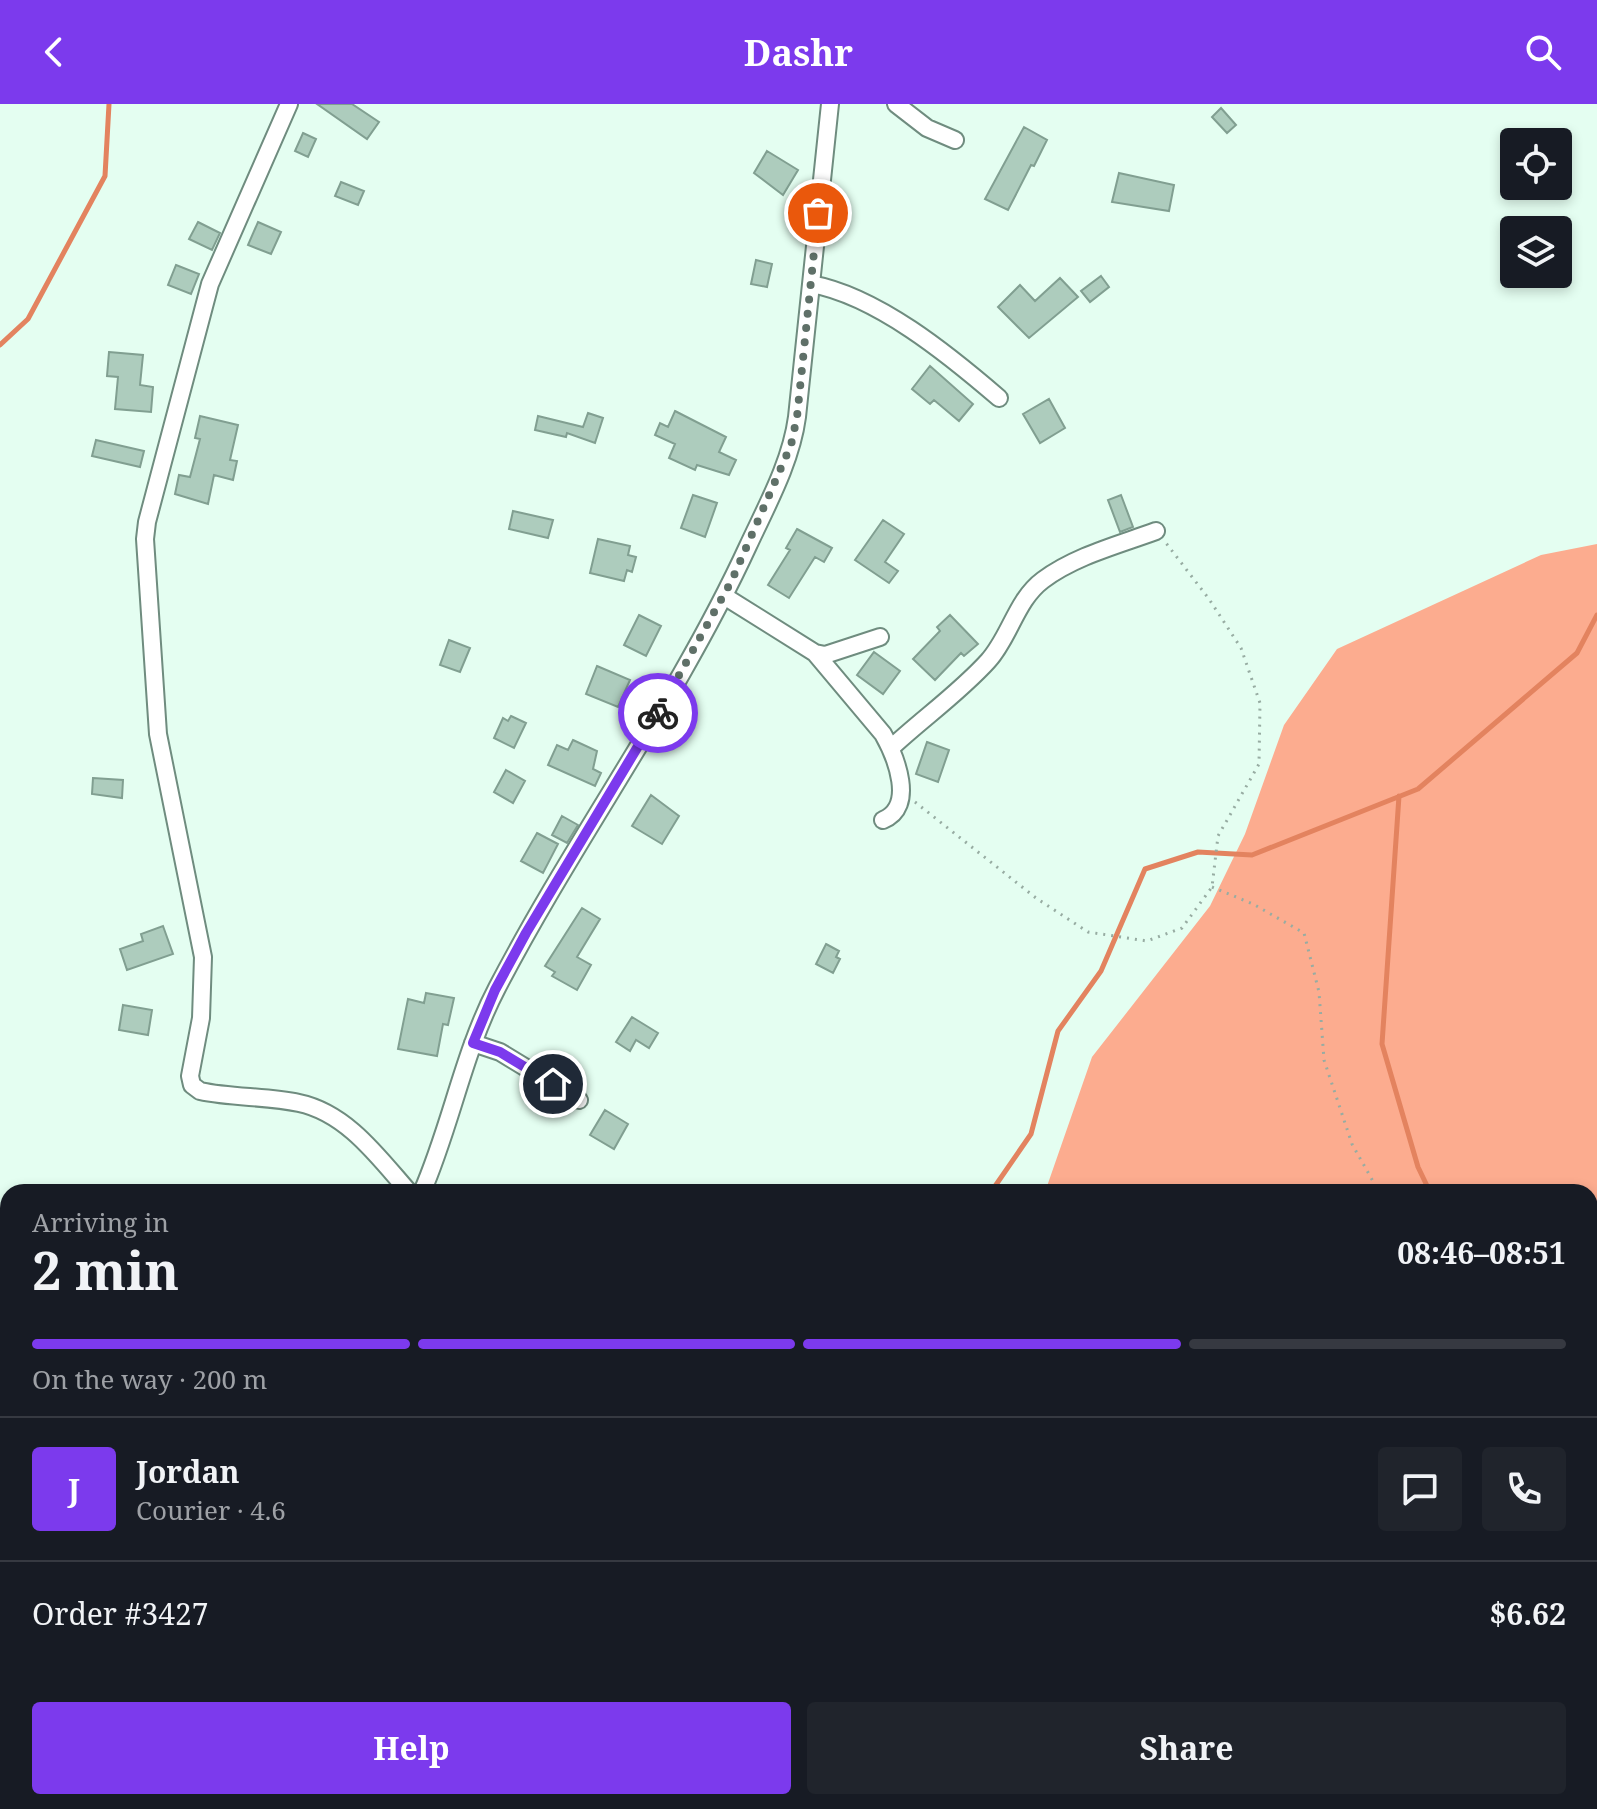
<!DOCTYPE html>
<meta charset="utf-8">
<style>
:root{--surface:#171b24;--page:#20242c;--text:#f1f3f6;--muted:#9ea1a6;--line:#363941;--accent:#7c3aed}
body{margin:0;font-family:"Noto Serif",serif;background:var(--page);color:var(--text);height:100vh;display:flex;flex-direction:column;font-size:30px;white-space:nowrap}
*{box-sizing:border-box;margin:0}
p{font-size:26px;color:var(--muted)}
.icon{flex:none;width:44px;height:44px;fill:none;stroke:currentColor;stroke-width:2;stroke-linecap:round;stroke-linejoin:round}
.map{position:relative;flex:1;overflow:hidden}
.side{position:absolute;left:0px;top:1080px;width:1598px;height:626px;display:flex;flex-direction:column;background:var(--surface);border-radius:24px 24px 0 0;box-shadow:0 4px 12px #0003}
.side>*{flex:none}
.fabs{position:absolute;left:1500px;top:24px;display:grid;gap:16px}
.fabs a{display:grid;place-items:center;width:72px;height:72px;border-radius:8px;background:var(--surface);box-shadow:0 4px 12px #0003;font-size:40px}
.pin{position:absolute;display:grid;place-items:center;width:68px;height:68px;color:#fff;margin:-34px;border:4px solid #fff;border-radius:50%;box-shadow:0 2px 8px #0007}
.courier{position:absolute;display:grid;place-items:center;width:80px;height:80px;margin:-40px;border:6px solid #7c3aed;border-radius:50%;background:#fff;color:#222;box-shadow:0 2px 10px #0007}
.headline em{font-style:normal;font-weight:700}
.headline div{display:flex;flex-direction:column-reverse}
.headline{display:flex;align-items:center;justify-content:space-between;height:136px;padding:0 32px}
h1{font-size:52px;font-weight:700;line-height:60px}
.bar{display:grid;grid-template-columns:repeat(4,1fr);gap:12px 8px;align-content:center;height:96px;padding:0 32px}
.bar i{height:10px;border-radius:6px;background:var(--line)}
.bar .current{background:var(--accent)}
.bar p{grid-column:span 4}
.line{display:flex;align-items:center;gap:20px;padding:0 32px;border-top:2px solid var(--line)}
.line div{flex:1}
.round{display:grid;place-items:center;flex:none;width:84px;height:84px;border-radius:8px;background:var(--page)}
.cta{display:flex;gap:16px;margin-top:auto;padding:16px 32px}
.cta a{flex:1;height:92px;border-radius:8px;background:var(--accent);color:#fff;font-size:32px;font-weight:700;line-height:92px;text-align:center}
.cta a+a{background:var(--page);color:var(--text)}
header{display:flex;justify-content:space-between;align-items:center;height:104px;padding:0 32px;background:var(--accent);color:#fff;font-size:36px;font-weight:700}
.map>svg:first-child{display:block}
</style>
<header><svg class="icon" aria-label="back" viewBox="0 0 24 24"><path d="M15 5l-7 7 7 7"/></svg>Dashr<svg class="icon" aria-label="search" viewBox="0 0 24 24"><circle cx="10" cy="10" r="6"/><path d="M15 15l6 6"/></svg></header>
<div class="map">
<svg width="1597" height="1705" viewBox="0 0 1597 1705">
<rect width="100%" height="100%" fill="#e4fef1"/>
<path fill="#fcac8f" d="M1597 440V1705H1551L1554 1698H1590V1088H1045L1092 953 1210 802 1245 730 1284 621 1337 545 1541 451Z
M781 1698H908L904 1705H778Z
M1280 1698H1451L1447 1705H1284Z"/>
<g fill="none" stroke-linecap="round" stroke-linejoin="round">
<path stroke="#e3835f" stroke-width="5" d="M0 241 28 215 105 72 109 0
M1399 692 1382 940 1418 1063 1430 1088
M991 1088 1031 1030 1058 927 1101 867 1145 765 1198 748 1252 751 1418 685 1577 549 1597 511
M1590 1435 1597 1471
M797 1705 798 1698"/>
</g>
<path fill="#adccbd" stroke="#819f91" stroke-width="2" d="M317 0H352L379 18 367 35Z
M1221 4 1236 21 1227 29 1212 13Z
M1024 23 1047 36 1034 62 1031 61 1008 106 985 95Z
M303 29 316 35 308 53 295 47Z
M767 47 798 66 783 91 754 69Z
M1119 69 1174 81 1169 107 1112 98Z
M341 78 364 87 358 101 335 92Z
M198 118 220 129 212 146 189 135Z
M258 118 281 128 271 150 248 141Z
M756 156 772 160 767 183 751 180Z
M176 161 199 170 191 190 168 181Z
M1101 172 1109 183 1090 198 1081 187Z
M1060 174 1078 193 1029 234 998 203 1020 181 1035 197Z
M109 248 143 251 140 281 153 283 151 308 115 305 118 273 107 272Z
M930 262 973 300 959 317 934 296 930 300 912 285Z
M1049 295 1065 324 1040 339 1023 310Z
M675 307 726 333 719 348 736 356 729 371 697 361 695 366 669 354 675 340 655 331 660 319 668 323Z
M588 309 603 314 595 339 567 329 566 333 535 326 538 312 583 323Z
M200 312 238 321 230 356 237 357 233 376 214 371 208 400 175 390 179 371 190 373 200 335 195 334Z
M96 336 144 347 140 363 92 352Z
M693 391 717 399 705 433 681 424Z
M1121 391 1133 423 1120 428 1108 396Z
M513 407 553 416 548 434 509 425Z
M883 416 904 430 885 458 898 467 889 479 855 456Z
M797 425 832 444 824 458 815 453 789 494 768 481 790 446 786 444Z
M598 435 630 442 628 451 636 453 632 468 627 466 624 477 590 469Z
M639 511 661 522 646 552 624 541Z
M950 511 978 540 964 552 961 549 935 576 913 555 940 527 937 523Z
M449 536 470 544 460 568 440 561Z
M874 548 900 567 883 590 857 571Z
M597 562 630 576 618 603 586 590Z
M511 612 526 619 514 644 494 634 503 614 508 617Z
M573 636 597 647 593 665 601 669 595 682 548 661 557 641 568 646Z
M927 638 949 646 938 678 916 670Z
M506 666 525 677 513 699 494 688Z
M93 674 123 676 122 694 92 690Z
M651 691 679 712 662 740 632 722Z
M562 712 578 721 567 739 552 731Z
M537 729 558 740 543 769 521 757Z
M582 804 600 815 577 853 591 861 577 886 552 872 555 868 545 862Z
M163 822 173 850 127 866 120 845 143 837 141 830Z
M826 840 839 847 836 853 840 855 833 869 816 860Z
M426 889 454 894 448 921 443 920 437 952 398 945 408 895 424 899Z
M123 901 152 906 148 931 119 926Z
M632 913 658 929 649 944 636 936 630 947 616 938Z
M605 1006 628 1020 614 1045 590 1031Z"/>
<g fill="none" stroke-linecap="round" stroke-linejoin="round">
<g stroke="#6f8c7f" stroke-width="20">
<path id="street" d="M289 0 210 180 147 418 145 435 158 630 203 853 201 914 190 972 192 981 200 987C232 994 267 992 299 999 347 1009 379 1054 409 1088
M896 0 927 24 955 36
M811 180C877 192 949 251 999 294
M724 492 815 549 825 551 880 533
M815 549 883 630C896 653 916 703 883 716
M891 644C922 615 959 589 988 557 1010 533 1016 496 1043 476 1075 452 1118 441 1156 427
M473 939 500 948 579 996
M422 1088C451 1022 463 949 497 884 575 734 677 596 748 442 767 401 791 358 797 313L830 0
M0 1226 8 1230
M581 1698 588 1705
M701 1705 703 1698"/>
</g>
<g stroke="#6f8c7f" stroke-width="26">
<path id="secondary" d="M0 1611 8 1617
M89 1698 95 1705"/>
</g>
<path stroke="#97aca2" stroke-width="3" stroke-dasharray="2 6" stroke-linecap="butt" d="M915 698 1036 794 1088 828 1147 837 1182 824 1212 783 1218 732 1259 660 1260 599 1241 544 1209 495 1166 439
M1212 783 1253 800 1304 829 1319 888 1324 956 1352 1040 1379 1088"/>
<use href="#street" stroke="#fff" stroke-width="16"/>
<use href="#secondary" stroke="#fff" stroke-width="22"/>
</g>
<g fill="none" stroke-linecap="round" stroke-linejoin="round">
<path stroke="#5f7068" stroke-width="8" stroke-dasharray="0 14.4" d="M658 609 732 476 791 341 797 313 818 109"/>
<path stroke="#7c3aed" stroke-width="10" d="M553 980 500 948 473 939 495 886 526 829 658 609"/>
</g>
</svg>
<div class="fabs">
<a><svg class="icon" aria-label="locate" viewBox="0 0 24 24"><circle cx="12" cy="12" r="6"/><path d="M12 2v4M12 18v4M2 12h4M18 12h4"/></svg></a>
<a><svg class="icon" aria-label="layers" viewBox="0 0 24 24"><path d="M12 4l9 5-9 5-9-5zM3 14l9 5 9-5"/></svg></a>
</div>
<div class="pin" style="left:818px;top:109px;background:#ea580c"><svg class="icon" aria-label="bag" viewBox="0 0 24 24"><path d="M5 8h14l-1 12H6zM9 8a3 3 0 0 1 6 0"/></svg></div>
<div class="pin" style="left:553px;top:980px;background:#1f2937"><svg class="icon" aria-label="home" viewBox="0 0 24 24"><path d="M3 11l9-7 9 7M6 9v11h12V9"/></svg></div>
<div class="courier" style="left:658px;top:609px"><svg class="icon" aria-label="bike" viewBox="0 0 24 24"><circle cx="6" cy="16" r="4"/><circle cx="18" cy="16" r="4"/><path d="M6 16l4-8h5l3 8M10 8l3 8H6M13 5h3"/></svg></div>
<section class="side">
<div class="headline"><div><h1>2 min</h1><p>Arriving in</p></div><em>08:46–08:51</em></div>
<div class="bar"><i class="current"></i><i class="current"></i><i class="current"></i><i></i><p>On the way · 200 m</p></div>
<div class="line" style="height:144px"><b class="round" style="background:var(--accent);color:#fff">J</b><div><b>Jordan</b><p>Courier · 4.6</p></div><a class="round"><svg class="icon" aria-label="chat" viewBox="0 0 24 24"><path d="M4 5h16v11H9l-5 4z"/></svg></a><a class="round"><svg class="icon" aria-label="phone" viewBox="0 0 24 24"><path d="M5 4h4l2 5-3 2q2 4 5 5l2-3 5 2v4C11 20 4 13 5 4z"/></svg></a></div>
<div class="line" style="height:104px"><div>Order #3427</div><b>$6.62</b></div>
<div class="cta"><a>Help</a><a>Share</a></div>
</section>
</div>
